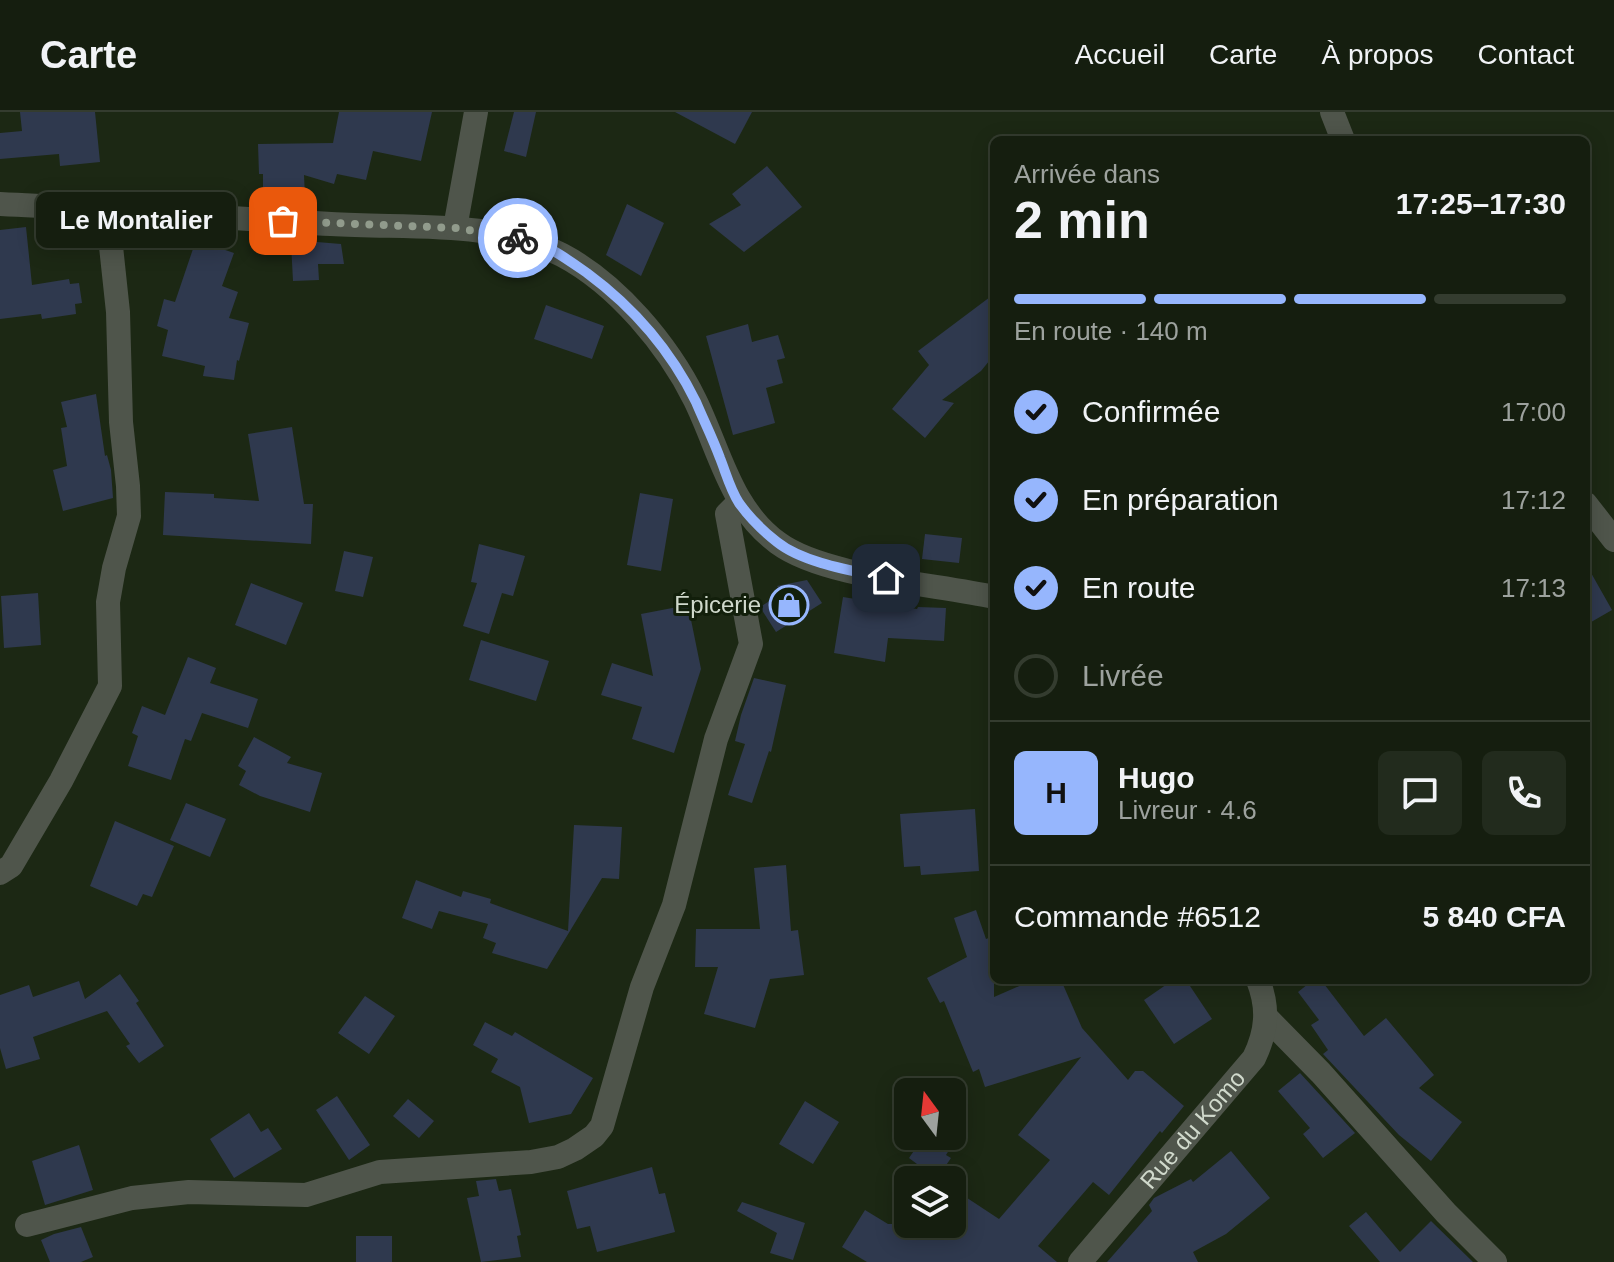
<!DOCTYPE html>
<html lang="fr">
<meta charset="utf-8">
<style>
:root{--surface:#151e0f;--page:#222b1d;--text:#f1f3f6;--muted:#9da29e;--line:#343c2f;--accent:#96b6fd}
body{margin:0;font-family:Helvetica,sans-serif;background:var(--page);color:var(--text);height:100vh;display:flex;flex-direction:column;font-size:30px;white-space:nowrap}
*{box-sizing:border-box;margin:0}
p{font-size:26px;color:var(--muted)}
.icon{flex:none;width:44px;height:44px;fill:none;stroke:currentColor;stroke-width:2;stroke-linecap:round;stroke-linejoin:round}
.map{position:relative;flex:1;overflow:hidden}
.side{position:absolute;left:990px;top:24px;width:600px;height:848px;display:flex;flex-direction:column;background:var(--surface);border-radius:12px;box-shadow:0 4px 20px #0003,0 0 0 2px var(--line)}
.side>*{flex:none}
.needle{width:52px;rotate:345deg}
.controls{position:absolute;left:894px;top:966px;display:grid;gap:16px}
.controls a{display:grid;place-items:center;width:72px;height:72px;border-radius:12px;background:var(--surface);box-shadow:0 4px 20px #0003,0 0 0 2px var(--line);font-size:40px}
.pin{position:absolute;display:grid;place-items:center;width:68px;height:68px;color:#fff;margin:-34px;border-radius:16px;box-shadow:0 4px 12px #0006}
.courier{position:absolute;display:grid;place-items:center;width:80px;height:80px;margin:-40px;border:6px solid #96b6fd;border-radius:50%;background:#fff;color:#222;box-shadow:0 2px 10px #0007}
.bubble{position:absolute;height:56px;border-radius:12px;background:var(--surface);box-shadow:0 4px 20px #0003,0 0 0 2px var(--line);font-size:26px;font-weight:600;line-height:56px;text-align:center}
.headline em{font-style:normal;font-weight:600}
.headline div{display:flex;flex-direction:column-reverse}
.headline{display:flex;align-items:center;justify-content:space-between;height:136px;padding:0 24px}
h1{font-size:52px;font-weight:600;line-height:60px}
.bar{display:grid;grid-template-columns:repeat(4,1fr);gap:12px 8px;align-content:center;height:96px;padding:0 24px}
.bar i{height:10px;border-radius:6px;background:var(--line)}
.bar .on{background:var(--accent)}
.bar p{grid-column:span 4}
.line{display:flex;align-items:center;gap:20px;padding:0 24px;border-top:2px solid var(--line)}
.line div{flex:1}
.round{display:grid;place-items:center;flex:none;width:84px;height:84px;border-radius:12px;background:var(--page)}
ol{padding:0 24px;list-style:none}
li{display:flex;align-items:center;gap:24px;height:88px}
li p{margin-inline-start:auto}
li .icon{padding:8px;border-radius:50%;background:var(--accent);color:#111;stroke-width:4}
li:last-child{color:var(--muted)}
li i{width:44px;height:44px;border:4px solid var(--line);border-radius:50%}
header{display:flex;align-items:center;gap:48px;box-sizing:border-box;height:112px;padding:0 40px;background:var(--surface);border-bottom:2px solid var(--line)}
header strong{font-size:38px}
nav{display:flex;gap:44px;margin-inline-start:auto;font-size:28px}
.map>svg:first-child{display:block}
</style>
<header>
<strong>Carte</strong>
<nav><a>Accueil</a><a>Carte</a><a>À propos</a><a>Contact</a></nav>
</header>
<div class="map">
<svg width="1614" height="1150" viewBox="0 0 1614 1150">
<rect width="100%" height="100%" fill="#1c2814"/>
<path fill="#2f394e" d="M20 0H95L100 50 60 54 59 42 0 47V21L22 19Z
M339 0H432L421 49 373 39 366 68 337 62 334 72 304 63 305 85 263 86V62H259L258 32 333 31Z
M514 0H536L526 45 504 39Z
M675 0H752L735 32Z
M767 54 802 95 744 140 709 112 741 93 732 82Z
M627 92 664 111 641 164 606 143Z
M26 115 32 173 69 167 70 172 79 171 82 191 75 192 76 202 42 207 41 202 0 207V118Z
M196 128 234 141 222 174 238 180 229 206 249 211 239 249 237 248 234 268 203 264 205 254 162 244 168 218 157 214 164 187 175 190Z
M317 130 341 132 344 152H318L319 168 293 169 291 131Z
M994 182V243L981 259 942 288 954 291 925 326 892 297 929 253 918 239Z
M546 193 604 214 592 247 534 227Z
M748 212 752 230 778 223 785 246 777 248 783 271 766 276 775 311 733 323 706 224Z
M96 282 105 344 107 343 111 358 113 386 63 399 53 358 67 354 61 316 67 315 61 290Z
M292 315 304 392H313L311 432 163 423 165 380 214 382V386L259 389 248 322Z
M640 381 673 387 661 459 627 453Z
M925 422 962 426 959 451 922 447Z
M479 432 525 444 513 484 502 481 489 522 463 514 477 471 471 470Z
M344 439 373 445 363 485 335 479Z
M1586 452 1612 498 1586 513Z
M807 468 822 491 776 520 760 495 782 481 777 474Z
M251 471 303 491 286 533 235 513Z
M38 481 41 533 4 536 1 484Z
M843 485 917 497 918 495 946 496 944 529 888 526 885 550 834 541Z
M688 493 701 557 674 641 632 627 642 595 601 583 612 551 653 564 641 502Z
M481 528 549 549 536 589 469 568Z
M188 545 216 556 210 571 258 587 248 616 202 601 191 629 185 627 171 668 128 654 138 624 132 621 142 594 165 603Z
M754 566 786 573 771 640 769 639 752 691 728 683 745 632 735 629 741 603Z
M254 625 291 645 287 651 322 661 310 700 260 684 239 673 246 659 238 654Z
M186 691 226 707 210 745 170 728Z
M975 697 979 759 921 763 920 754 904 755 900 702Z
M115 709 174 734 152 785 143 782 137 794 90 774Z
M574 713 622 715 619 767 602 766 547 857 492 841 496 831 483 826 488 812 439 799 432 817 402 806 416 768 461 785 463 779 491 787 490 791 568 819Z
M786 753 791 819 798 818 804 863 770 867 755 916 704 902 718 855H695L696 817H760L754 756Z
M976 798 986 827 994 824V885L1033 868H1061L1082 916 1128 968 1135 959H1143L1184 994 1162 1021 1160 1019 1109 1083 1093 1070 1038 1134 1057 1150H867L842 1135 865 1098 888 1112H952V1076L999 1107 1050 1048 1018 1023 1081 945 985 975 979 957 973 960 944 889 940 891 927 866 967 845 954 806Z
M120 862 139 889 136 891 164 934 139 951 126 934 130 932 107 899 33 925 40 947 6 957 0 936V883L29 873 33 885 79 869 85 887Z
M1173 868H1186L1212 907 1174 932 1144 888Z
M1313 868H1321L1364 924 1386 906 1434 963 1419 976 1462 1010 1431 1049 1399 1023 1323 942 1328 938 1311 913 1319 908 1298 880Z
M365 884 395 904 369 942 338 921Z
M485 910 512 924 515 920 593 966 571 1002 529 1011 520 975 491 960 498 947 473 933Z
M1300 961 1355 1021 1323 1046 1303 1022 1310 1016 1278 979Z
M337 984 370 1033 349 1048 316 998Z
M408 987 434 1009 419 1026 393 1004Z
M805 989 839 1010 813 1052 779 1032Z
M249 1001 261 1020 268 1016 282 1037 234 1066 210 1027Z
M924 1024H958L946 1043 951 1046 936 1068H910L917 1052 909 1046Z
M79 1033 93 1078 45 1093 32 1049Z
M1231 1039 1270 1086 1226 1122 1193 1140 1198 1150H1107L1152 1099 1149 1093 1154 1086 1191 1067 1193 1070Z
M652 1055 659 1082 665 1081 675 1120 597 1140 590 1114 577 1117 567 1079Z
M496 1067 499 1079 511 1077 521 1123 517 1124 521 1145 481 1150 467 1086 479 1084 476 1069Z
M742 1090 805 1111 793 1148 770 1141 777 1121 737 1099Z
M1366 1100 1400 1140 1431 1109 1473 1150H1380L1349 1114Z
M81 1115 93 1145 81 1150H50L41 1128 54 1122Z
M356 1124H392V1150H356Z"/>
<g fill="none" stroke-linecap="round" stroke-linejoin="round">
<g stroke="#4f554b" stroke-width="24">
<path d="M1332 0 1343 28"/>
<path d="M0 92C110 97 221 106 331 112 408 117 492 107 562 143 617 172 668 233 695 288 720 339 730 396 778 431 824 465 936 472 994 485"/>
<path d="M455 116 476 0"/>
<path d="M1586 392 1614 428"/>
<path d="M0 761 11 754 61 669 110 574 108 490 114 456 129 404 128 374 121 310 118 200 107 97"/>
<path d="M1267 906 1321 961 1446 1101 1495 1150"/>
<path d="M27 1113 132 1086 189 1080 306 1083 380 1060 531 1050 558 1045 575 1037 594 1024 602 1014 642 875 674 793 716 627 751 532 727 402 739 390"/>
<path id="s1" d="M1080 1150 1254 946C1267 919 1269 896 1258 868"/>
</g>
</g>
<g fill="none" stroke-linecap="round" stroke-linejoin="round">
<path stroke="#919b8c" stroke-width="8" stroke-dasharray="0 14.4" d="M283 109 455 116 518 126"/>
<path stroke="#96b6fd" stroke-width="10" d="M518 126C543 129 567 147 587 161 633 195 671 239 696 290 704 309 713 327 720 346 726 361 730 377 739 391 749 405 763 419 777 430 803 451 854 459 886 466"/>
</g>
<defs>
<g id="shop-ring" transform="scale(2)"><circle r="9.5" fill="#121f0b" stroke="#96b6fd" stroke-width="1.5"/><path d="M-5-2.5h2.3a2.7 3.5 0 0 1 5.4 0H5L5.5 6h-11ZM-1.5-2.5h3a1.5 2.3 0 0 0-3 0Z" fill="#96b6fd"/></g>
</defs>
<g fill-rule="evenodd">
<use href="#shop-ring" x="789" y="493"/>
</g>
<g text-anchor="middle" stroke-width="6" stroke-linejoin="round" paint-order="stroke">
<g font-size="24" fill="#d0d9cc" stroke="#121f0b" text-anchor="end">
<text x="761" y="501">Épicerie</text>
</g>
<g font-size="24" fill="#d0d9cc" stroke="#121f0b">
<text dy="8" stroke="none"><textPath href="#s1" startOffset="174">Rue du Komo</textPath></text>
</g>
</g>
</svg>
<div class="controls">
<a><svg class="needle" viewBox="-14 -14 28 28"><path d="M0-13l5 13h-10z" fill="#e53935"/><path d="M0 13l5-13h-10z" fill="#9da29e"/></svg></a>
<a><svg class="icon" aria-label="layers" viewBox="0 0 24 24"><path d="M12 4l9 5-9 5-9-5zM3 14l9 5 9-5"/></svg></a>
</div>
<div class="pin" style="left:283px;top:109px;background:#ea580c"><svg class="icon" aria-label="bag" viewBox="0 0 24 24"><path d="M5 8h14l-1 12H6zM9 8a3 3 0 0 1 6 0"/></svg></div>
<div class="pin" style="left:886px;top:466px;background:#1f2937"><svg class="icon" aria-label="home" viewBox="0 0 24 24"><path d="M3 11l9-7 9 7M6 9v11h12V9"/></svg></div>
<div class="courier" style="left:518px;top:126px"><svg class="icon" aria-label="bike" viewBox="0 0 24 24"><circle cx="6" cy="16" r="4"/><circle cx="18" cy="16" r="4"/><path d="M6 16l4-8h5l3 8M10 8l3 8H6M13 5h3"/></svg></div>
<div class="bubble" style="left:36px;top:80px;width:200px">Le Montalier</div>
<section class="side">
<div class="headline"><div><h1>2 min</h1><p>Arrivée dans</p></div><em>17:25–17:30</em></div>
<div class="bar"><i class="on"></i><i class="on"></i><i class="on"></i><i></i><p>En route · 140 m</p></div>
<ol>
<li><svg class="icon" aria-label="check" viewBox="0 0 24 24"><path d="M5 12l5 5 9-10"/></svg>Confirmée<p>17:00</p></li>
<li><svg class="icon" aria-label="check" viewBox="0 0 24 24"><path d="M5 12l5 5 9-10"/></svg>En préparation<p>17:12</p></li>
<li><svg class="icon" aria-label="check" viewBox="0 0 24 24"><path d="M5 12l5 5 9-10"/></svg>En route<p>17:13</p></li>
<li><i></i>Livrée</li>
</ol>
<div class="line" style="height:144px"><b class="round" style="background:var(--accent);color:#111">H</b><div><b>Hugo</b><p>Livreur · 4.6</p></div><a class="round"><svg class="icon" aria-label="chat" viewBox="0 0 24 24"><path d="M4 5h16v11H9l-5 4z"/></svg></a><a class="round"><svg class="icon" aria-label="phone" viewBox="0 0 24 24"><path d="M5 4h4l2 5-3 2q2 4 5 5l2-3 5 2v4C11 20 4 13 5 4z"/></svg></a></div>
<div class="line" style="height:104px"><div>Commande #6512</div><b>5 840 CFA</b></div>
</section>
</div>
